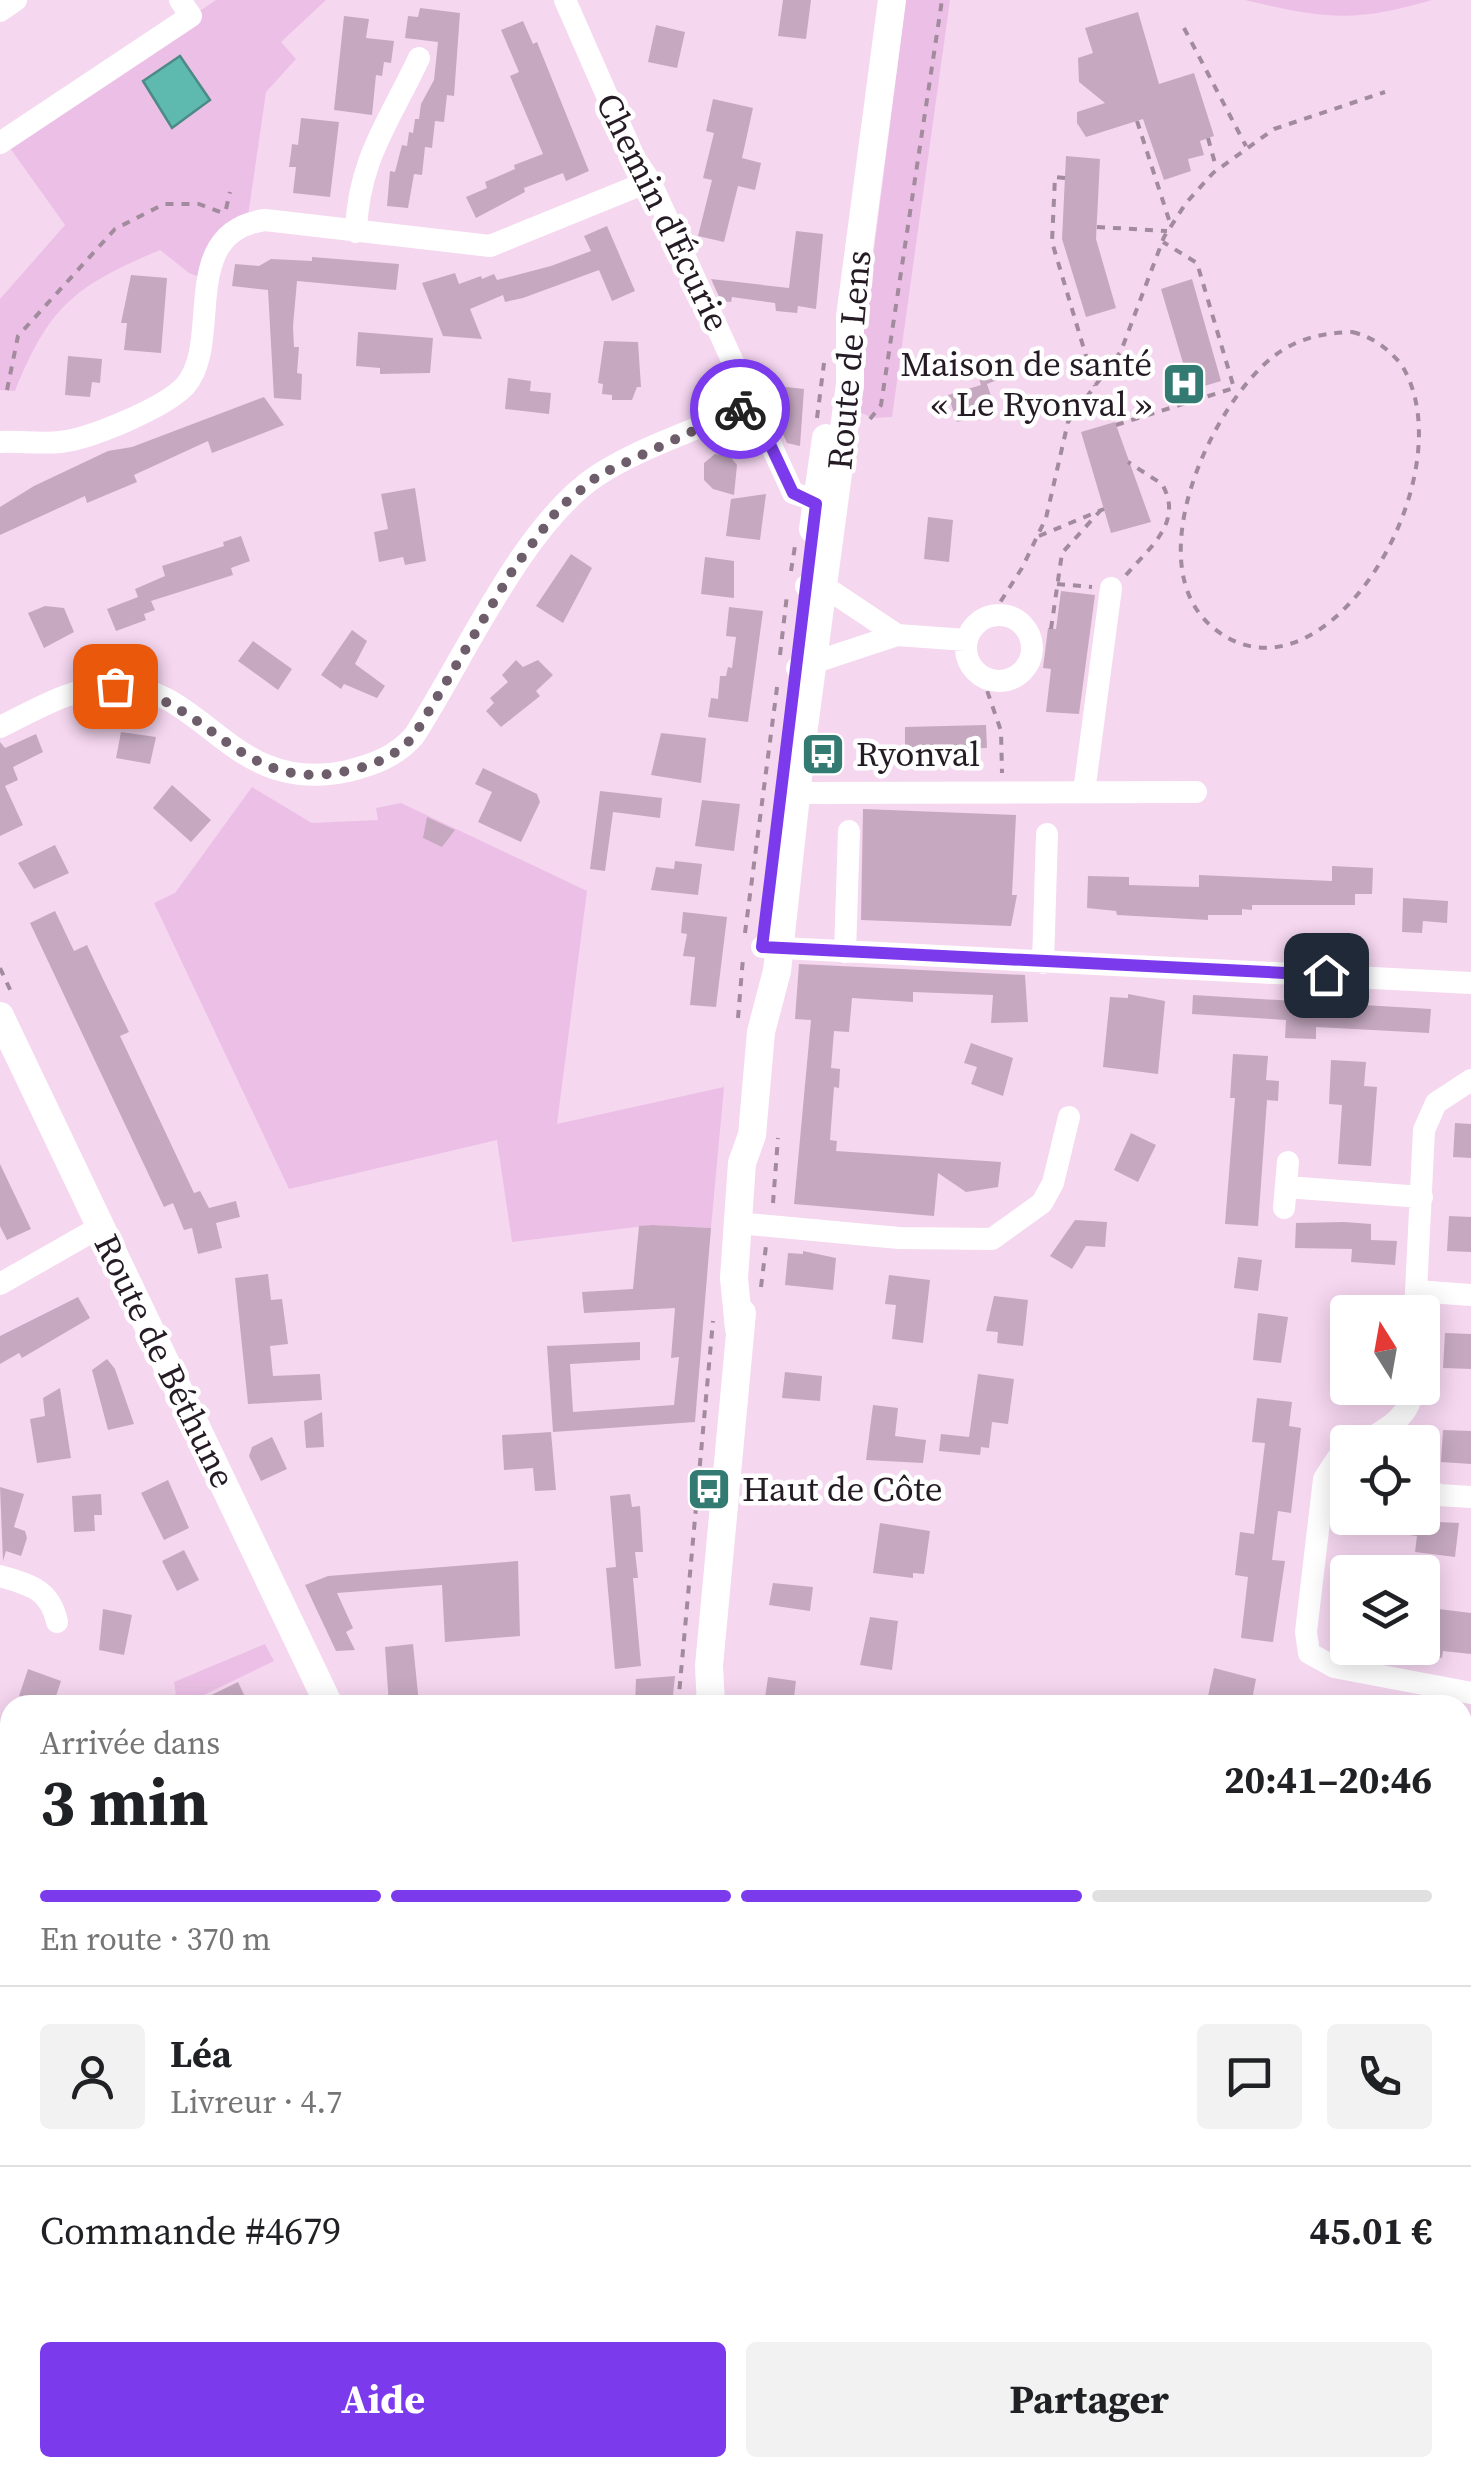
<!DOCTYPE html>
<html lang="fr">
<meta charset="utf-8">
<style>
:root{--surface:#fff;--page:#f2f2f2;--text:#202124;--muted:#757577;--line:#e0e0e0;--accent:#7c3aed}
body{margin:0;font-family:"Source Serif 4",serif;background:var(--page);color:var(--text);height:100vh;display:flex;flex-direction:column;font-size:38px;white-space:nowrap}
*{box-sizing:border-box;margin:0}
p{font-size:32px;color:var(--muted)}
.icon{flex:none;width:55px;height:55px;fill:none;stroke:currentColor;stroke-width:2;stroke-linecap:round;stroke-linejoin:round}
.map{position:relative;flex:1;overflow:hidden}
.details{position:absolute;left:0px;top:1695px;width:1472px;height:782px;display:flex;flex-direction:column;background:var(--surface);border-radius:30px 30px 0 0;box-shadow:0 5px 25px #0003}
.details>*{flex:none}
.needle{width:65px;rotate:349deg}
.tools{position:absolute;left:1330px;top:1295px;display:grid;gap:20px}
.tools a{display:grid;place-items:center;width:110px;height:110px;border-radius:10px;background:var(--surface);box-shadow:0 5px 25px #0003;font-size:50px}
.pin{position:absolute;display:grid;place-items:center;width:85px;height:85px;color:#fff;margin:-42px;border-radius:20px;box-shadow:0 5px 15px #0006}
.courier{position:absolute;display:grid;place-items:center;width:100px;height:100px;margin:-50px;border:8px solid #7c3aed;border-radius:50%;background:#fff;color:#222;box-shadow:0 2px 12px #0007}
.overview em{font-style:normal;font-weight:700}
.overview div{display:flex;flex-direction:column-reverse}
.overview{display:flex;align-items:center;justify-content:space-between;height:170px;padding:0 40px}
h1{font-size:65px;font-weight:700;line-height:75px}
.bar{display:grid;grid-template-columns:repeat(4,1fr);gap:15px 10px;align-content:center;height:120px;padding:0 40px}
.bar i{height:12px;border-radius:8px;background:var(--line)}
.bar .on{background:var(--accent)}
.bar p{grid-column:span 4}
.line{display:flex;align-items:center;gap:25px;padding:0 40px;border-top:2px solid var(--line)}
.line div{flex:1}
.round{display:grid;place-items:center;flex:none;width:105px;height:105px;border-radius:10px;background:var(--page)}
.action{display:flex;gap:20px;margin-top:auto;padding:20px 40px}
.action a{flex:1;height:115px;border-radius:10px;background:var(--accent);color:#fff;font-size:40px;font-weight:700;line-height:115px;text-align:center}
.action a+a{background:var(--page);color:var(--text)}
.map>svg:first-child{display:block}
</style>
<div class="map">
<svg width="1471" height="2477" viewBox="0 0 1471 2477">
<rect width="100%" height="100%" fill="#f5d7f0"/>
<path fill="#ecc0e6" d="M216 0H326L281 42 296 59 266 92 247 223 207 280 189 273 160 250C75 286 50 305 15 391L0 390V299L65 225 5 141Z
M906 0H950L892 417 873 418 859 412 858 375Z
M1245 0H1432C1353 23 1324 19 1245 0Z
M252 787 312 823 378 820 376 808 401 803 587 891 557 1124 724 1087 711 1228 653 1225 512 1242 497 1140 289 1189 154 903 175 893Z
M265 1644 274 1661 183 1705H149L176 1694 174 1682Z
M10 1759V2285L0 2286V1763Z
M1282 2468 1404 2475V2477H1281Z"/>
<path fill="#5eb9af" stroke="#4d8a85" stroke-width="2.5" d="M180 56 210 100 172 128 143 81Z"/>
<path fill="#c6a9c1" d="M783 0H811L806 39 778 36Z
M420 8 460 13 454 96 447 95 444 122 435 121 432 148 425 147 422 175 414 174 408 208 387 206 390 171 395 172 402 145 407 146 409 132 413 133 415 119H419L421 104 434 80 438 42 405 38 408 16 418 17Z
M1138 12 1159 84 1194 73 1214 136 1200 141 1204 155 1188 159 1191 171 1164 180 1143 119 1086 137 1077 123V112L1105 103 1079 82 1078 58 1093 53 1085 28Z
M344 16 369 19 366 38 394 41 391 63 384 62 382 76 376 75 372 115 334 110Z
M523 21 533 44 537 42 589 171 566 181 563 173 524 188 525 192 476 218 466 197 487 188 485 182 515 169 514 165 543 154 510 76 519 72 501 30Z
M656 25 685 32 677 68 648 62Z
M713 99 753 108 742 158 761 163 755 190 738 186 724 242 698 236 712 180 703 178 714 133 706 131Z
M301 118 339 122 330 197 293 193 296 167H289L291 153 292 144 298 145Z
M1066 156 1100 159 1096 239 1116 308 1086 317 1062 239Z
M607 226 635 291 612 301 599 270 523 298 505 302 503 295 470 309 482 339 443 336 422 283 455 273 459 284 481 276 482 279 494 274 497 280 551 266 591 251 584 236Z
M796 231 823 234 816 309 798 306 797 313 776 311 775 303 732 297 731 302 721 301 711 279 789 288Z
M312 257 399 264 396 290 297 281 293 326 294 347H299L297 373 302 374 301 400 274 398 268 290 232 286 235 264 259 266 271 259 312 261Z
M131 275 167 278 161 353 124 350 127 323H121Z
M1192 279 1221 381 1191 390 1161 289Z
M358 332 433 338 430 373 380 374V368L356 366Z
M604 341 638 342 641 387H637L632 400H612V395L602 394 603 384 598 383Z
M68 356 102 359 100 383 92 382 90 397 65 395Z
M995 363 1000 379 987 384 996 411 957 422 948 395 981 385 976 369Z
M508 378 531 381 530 391 551 393 549 414 505 409Z
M759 384 804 389 800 446 787 443Z
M264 397 284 425 212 453 208 441 134 475 137 482 87 503 85 496 0 535V507L34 486 108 451 132 447Z
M1115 422 1151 522 1111 533 1081 432Z
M715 454 730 456 737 465 734 495 713 489 704 480V463Z
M415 488 426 561 405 565 403 557 379 562 374 532 388 529 381 494Z
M766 494 760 540 726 536 731 499Z
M928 517 953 520 949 562 924 559Z
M241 536 250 561 231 568 233 575 151 601 155 610 144 614 146 620 116 631 107 609 138 597 135 589 165 576 162 566 224 546 223 542Z
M571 554 592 568 563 623 536 606Z
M705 557 734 561V598L701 594Z
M1061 591 1095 595 1079 714 1046 712 1051 669 1043 668 1048 628 1056 629Z
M45 606 64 608 74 632 44 648 28 613Z
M729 607 763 611 748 722 708 717 711 698 718 699 720 676H726L728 667 732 668 736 637 726 636Z
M352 630 367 641 355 664 385 686 377 698 344 684 341 689 321 675Z
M253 641 292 669 278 690 238 661Z
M516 660 523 667 538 660 553 675 536 691 540 696 501 727 486 711 494 703 490 698 508 682 502 675Z
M986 725 987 748 905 750V727Z
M121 732 156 737 150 764 116 758Z
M661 733 706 738 701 783 651 775Z
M36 734 43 752 13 767 18 780 5 786 23 825 0 836V742L5 748Z
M483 768 537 794 540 802 521 842 478 822 492 792 475 784Z
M172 785 211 820 191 842 153 808Z
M600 791 662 798 660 818 613 812 605 871 590 869Z
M702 800 740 804 734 851 695 846Z
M863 809 1016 815 1012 895H1017L1011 926 861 920Z
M427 817 455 830 442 847 423 838Z
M55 845 69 873 34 889 18 863Z
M675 861 702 864 698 895 651 890 656 867 674 869Z
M1332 866 1373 868 1372 894H1355V905H1252V910L1242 909V915H1208V920L1117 915 1116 911 1087 908 1088 876 1129 877V885L1199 887V875L1332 881Z
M1403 898 1448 901 1447 923 1423 921 1422 933 1402 932Z
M55 911 74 951 87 945 103 979 129 1032 120 1036 194 1193 200 1191 209 1208 236 1201 240 1217 216 1223 222 1248 198 1254 192 1228 184 1230 173 1203 164 1207 30 923Z
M683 912 727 917 716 1007 690 1005 695 957 683 956 687 934 681 933Z
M799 964 1025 975 1028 1022 991 1023 993 995 913 992V1002L852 998 849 1032 834 1031 831 1068 840 1069 839 1088 834 1087 830 1140 837 1141 836 1151 1001 1162 998 1187 966 1192 938 1173 934 1216 794 1204 811 1020 795 1019Z
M1128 994 1165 1001 1158 1074 1103 1067 1110 997 1128 998Z
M1193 995 1431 1009 1429 1033 1316 1027V1039L1285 1038 1286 1020 1192 1014Z
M971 1043 1013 1058 1003 1096 971 1084 977 1067 964 1063Z
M1233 1054 1268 1056 1266 1080 1279 1081 1278 1101 1267 1100 1258 1226 1225 1224 1235 1098H1230Z
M1331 1060 1366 1062 1364 1086 1377 1087 1371 1166 1338 1164 1342 1105 1329 1104Z
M1455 1123 1471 1124V1158L1453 1157Z
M1131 1133 1156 1145 1138 1182 1114 1170Z
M0 1164 31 1229 7 1240 0 1226Z
M1449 1216 1471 1217V1252L1447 1251Z
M1075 1220 1107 1222 1105 1247 1086 1246 1072 1269 1050 1256Z
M1344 1222 1371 1224V1240L1397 1241 1395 1265 1351 1262 1352 1249 1295 1248 1296 1223Z
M653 1225 711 1228 695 1422 553 1432 547 1346 640 1342V1360L570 1364 573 1412 674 1405 679 1357 671 1358 675 1308 584 1313 582 1292 633 1289 639 1226Z
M803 1251 836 1258 833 1290 785 1285 788 1253 803 1254Z
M1238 1257 1262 1260 1258 1291 1234 1288Z
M268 1274 271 1300 282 1299 288 1344 270 1346 273 1376 320 1374 322 1400 248 1404 235 1278Z
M889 1275 930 1280 923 1343 892 1339 896 1305 885 1304Z
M994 1296 1028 1300 1023 1346 997 1343 998 1332 986 1331Z
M78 1297 90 1318 22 1358 19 1353 0 1364V1336Z
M1258 1313 1288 1317 1281 1363 1253 1360Z
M1445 1333 1471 1334V1369L1443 1368Z
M107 1359 115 1369 134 1424 108 1430 92 1370Z
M785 1372 822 1376 820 1401 782 1398Z
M978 1374 1014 1379 1008 1424 992 1422 989 1448 981 1447 980 1455 939 1451 941 1434 969 1437Z
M60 1388 71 1458 37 1463 30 1419 45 1416 43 1398Z
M1257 1398 1292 1402 1289 1426 1301 1428 1291 1513 1278 1511 1272 1560 1285 1561 1273 1642 1241 1638 1248 1577 1235 1575 1240 1532 1254 1534 1265 1443 1252 1442Z
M873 1405 898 1408 895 1436 926 1440 923 1463 866 1460Z
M322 1412 324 1447 306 1448 304 1421Z
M1443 1430 1471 1431V1464L1441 1462Z
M551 1432 556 1490 535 1491 533 1468 504 1470 502 1435Z
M272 1437 287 1469 261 1481 249 1456 252 1447Z
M168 1480 189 1528 164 1540 141 1493Z
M0 1487 24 1494 14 1527 25 1531 27 1538 21 1556 6 1551 3 1561Z
M101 1494 102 1515H94L95 1531 74 1532 72 1496Z
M630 1494 632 1507 640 1506 643 1552H635L638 1578H633L641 1666 615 1669 606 1568 616 1567 610 1496Z
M1354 1518 1459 1523 1455 1557 1415 1552 1417 1536 1353 1528Z
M880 1523 930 1531 924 1574 913 1573V1578L873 1573Z
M184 1550 199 1580 177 1591 162 1561Z
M518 1561 520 1636 445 1642 442 1585 337 1593 353 1628 346 1632 355 1650 336 1651 305 1585 328 1576Z
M773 1583 813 1587 810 1611 769 1605Z
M1422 1607 1471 1613V1654L1443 1651 1442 1658 1422 1655Z
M103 1609 132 1615 124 1655 99 1650Z
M870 1617 898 1621 892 1670 860 1665Z
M413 1644 419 1704 389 1705 385 1647Z
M1214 1668 1256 1679 1251 1705 1207 1701Z
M28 1669 61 1681 53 1705 19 1696Z
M675 1676 672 1705H635L636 1679Z
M768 1677 796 1681 793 1705H764Z
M238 1682 249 1705H191Z"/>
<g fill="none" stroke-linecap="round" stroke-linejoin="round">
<path stroke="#a18b9d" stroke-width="4" stroke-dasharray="8 8" stroke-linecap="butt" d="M1184 28 1246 146
M1137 121 1171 226
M1208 138 1216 167
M1065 178 1055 177 1052 242 1095 386
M226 209 230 192
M1097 227 1167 231
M1352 332C1373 337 1386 347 1401 364 1471 475 1321 724 1210 625 1139 561 1212 404 1274 356 1298 338 1322 333 1352 332Z
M7 390 18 336 115 229 164 204H199L223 213
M817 418 824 363
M870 419 881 405 942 0
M1116 425 1234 388 1197 263 1163 242
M1039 536 1104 509
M791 571 795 546
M1126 575C1150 547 1184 522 1162 484L1128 462
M1057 584 1092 587
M992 615 1022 568 1046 518 1068 422 1121 351 1164 237 1186 203 1213 173 1274 129 1385 92
M1051 629 1062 553 1100 511
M780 655 787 595
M982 676 1001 731 1002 773
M745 933 778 680
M0 968 13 996
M738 1018 743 958
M773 1203 778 1138
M761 1287 766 1246
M678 1705 713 1321
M0 2033 10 2030
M1085 2477V2468"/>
<path stroke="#fff" stroke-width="22" d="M565 0 634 157 650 181 793 493 833 506
M0 11 16 0
M0 143 191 16 180 0
M356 232C358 160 390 120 419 58
M0 442C18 441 41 444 60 442 90 439 164 408 185 386 224 342 176 232 265 220L490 246 650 181
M806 586 834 593 897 635
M966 648a33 33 0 1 1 66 0a33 33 0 1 1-66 0Z
M797 668 897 635 966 640
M0 727C35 710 74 686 114 686 205 684 230 797 348 771 375 764 395 757 414 736 464 659 523 524 598 475 644 445 702 429 751 404
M1084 792 1111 588
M797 793 1196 792
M762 947 1471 983
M845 952 849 831
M1043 963 1047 834
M1286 1187 1422 1197
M1284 1208 1288 1162
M737 1223 899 1238 992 1239 1042 1203 1053 1183 1069 1117
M0 1284 100 1227
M1416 1291 1471 1295
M1415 1312 1424 1130 1436 1103 1471 1080
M1364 1442C1388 1428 1410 1417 1413 1388
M1348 1453 1337 1459 1324 1479 1306 1632 1309 1653 1334 1667 1471 1693
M1422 1486 1439 1495 1471 1497
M0 1576C30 1585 50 1589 57 1622
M1462 1921 1471 1925
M0 2164 10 2161
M1462 2185 1471 2057
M1462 2277 1471 2278
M0 2360 10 2369
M1462 2375 1471 2376
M111 2468 120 2477
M275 2468 279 2477
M25 2477 36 2468
M680 2477V2468"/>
<path stroke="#fff" stroke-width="28" d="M813 529 826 438
M0 1016 329 1705
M739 1329 734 1278 742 1163 752 1135 761 1032 777 971 801 749 850 384V317L892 0
M711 1705 709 1666 742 1313
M635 2477 636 2468"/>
</g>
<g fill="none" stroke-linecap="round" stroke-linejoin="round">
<path stroke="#6e5d6b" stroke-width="10" stroke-dasharray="0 18" d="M115 686C212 699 239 795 347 771 374 765 395 757 414 736L514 568 559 508 599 475 740 409"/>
<path stroke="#7c3aed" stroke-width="12" d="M740 409 751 404 793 493 816 504 762 947 1326 975"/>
</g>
<defs>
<g id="hospital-square" transform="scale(2.25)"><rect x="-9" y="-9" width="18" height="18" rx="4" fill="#337a72" stroke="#fff"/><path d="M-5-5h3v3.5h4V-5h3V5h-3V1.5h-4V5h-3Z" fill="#fff"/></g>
<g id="bus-square" transform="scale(2.25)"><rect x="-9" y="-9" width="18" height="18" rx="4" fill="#337a72" stroke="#fff"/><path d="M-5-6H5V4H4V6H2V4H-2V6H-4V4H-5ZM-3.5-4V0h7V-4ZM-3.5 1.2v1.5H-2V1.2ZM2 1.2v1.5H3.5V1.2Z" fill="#fff"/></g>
</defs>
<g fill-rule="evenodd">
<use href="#hospital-square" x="1184" y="384"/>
<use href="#bus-square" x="823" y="754"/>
<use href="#bus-square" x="709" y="1489"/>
</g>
<g text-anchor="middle" stroke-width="9" stroke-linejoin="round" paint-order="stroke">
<g font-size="35" fill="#251b24" stroke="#fff">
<text transform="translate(663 212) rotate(64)" y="12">Chemin d'Écurie</text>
<text transform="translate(849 360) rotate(-85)" y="12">Route de Lens</text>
<text transform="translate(165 1361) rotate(64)" y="12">Route de Béthune</text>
</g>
<g font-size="35" fill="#251b24" stroke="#fff" text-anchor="start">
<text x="1152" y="376" text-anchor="end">Maison de santé<tspan x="1152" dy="40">« Le Ryonval »</tspan></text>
<text x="856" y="766">Ryonval</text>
<text x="742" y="1501">Haut de Côte</text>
</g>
</g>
</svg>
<div class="tools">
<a><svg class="needle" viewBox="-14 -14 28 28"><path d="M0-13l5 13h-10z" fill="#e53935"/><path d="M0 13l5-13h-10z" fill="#757577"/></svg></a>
<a><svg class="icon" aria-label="locate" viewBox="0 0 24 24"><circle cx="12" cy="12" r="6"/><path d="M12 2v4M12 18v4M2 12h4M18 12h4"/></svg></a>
<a><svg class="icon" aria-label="layers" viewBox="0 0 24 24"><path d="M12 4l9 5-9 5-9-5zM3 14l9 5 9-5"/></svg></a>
</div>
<div class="pin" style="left:115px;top:686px;background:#ea580c"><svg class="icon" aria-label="bag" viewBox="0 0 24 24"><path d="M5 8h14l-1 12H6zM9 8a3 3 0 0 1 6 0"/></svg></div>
<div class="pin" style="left:1326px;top:975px;background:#1f2937"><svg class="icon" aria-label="home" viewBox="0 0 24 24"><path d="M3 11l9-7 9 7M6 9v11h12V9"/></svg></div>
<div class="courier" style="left:740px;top:409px"><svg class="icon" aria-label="bike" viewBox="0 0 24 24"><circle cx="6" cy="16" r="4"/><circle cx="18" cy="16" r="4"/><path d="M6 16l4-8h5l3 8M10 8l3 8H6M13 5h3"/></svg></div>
<section class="details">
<div class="overview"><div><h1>3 min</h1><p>Arrivée dans</p></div><em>20:41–20:46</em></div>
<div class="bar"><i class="on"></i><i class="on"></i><i class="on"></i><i></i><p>En route · 370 m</p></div>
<div class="line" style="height:180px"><a class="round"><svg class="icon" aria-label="person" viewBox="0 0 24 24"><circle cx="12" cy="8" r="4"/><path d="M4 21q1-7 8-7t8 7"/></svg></a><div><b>Léa</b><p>Livreur · 4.7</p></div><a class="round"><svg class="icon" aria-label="chat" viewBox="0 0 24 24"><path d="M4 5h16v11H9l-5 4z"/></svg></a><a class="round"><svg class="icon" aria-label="phone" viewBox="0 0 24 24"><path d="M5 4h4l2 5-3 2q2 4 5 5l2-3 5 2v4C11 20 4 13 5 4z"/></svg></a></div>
<div class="line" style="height:130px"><div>Commande #4679</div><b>45.01 €</b></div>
<div class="action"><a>Aide</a><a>Partager</a></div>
</section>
</div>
